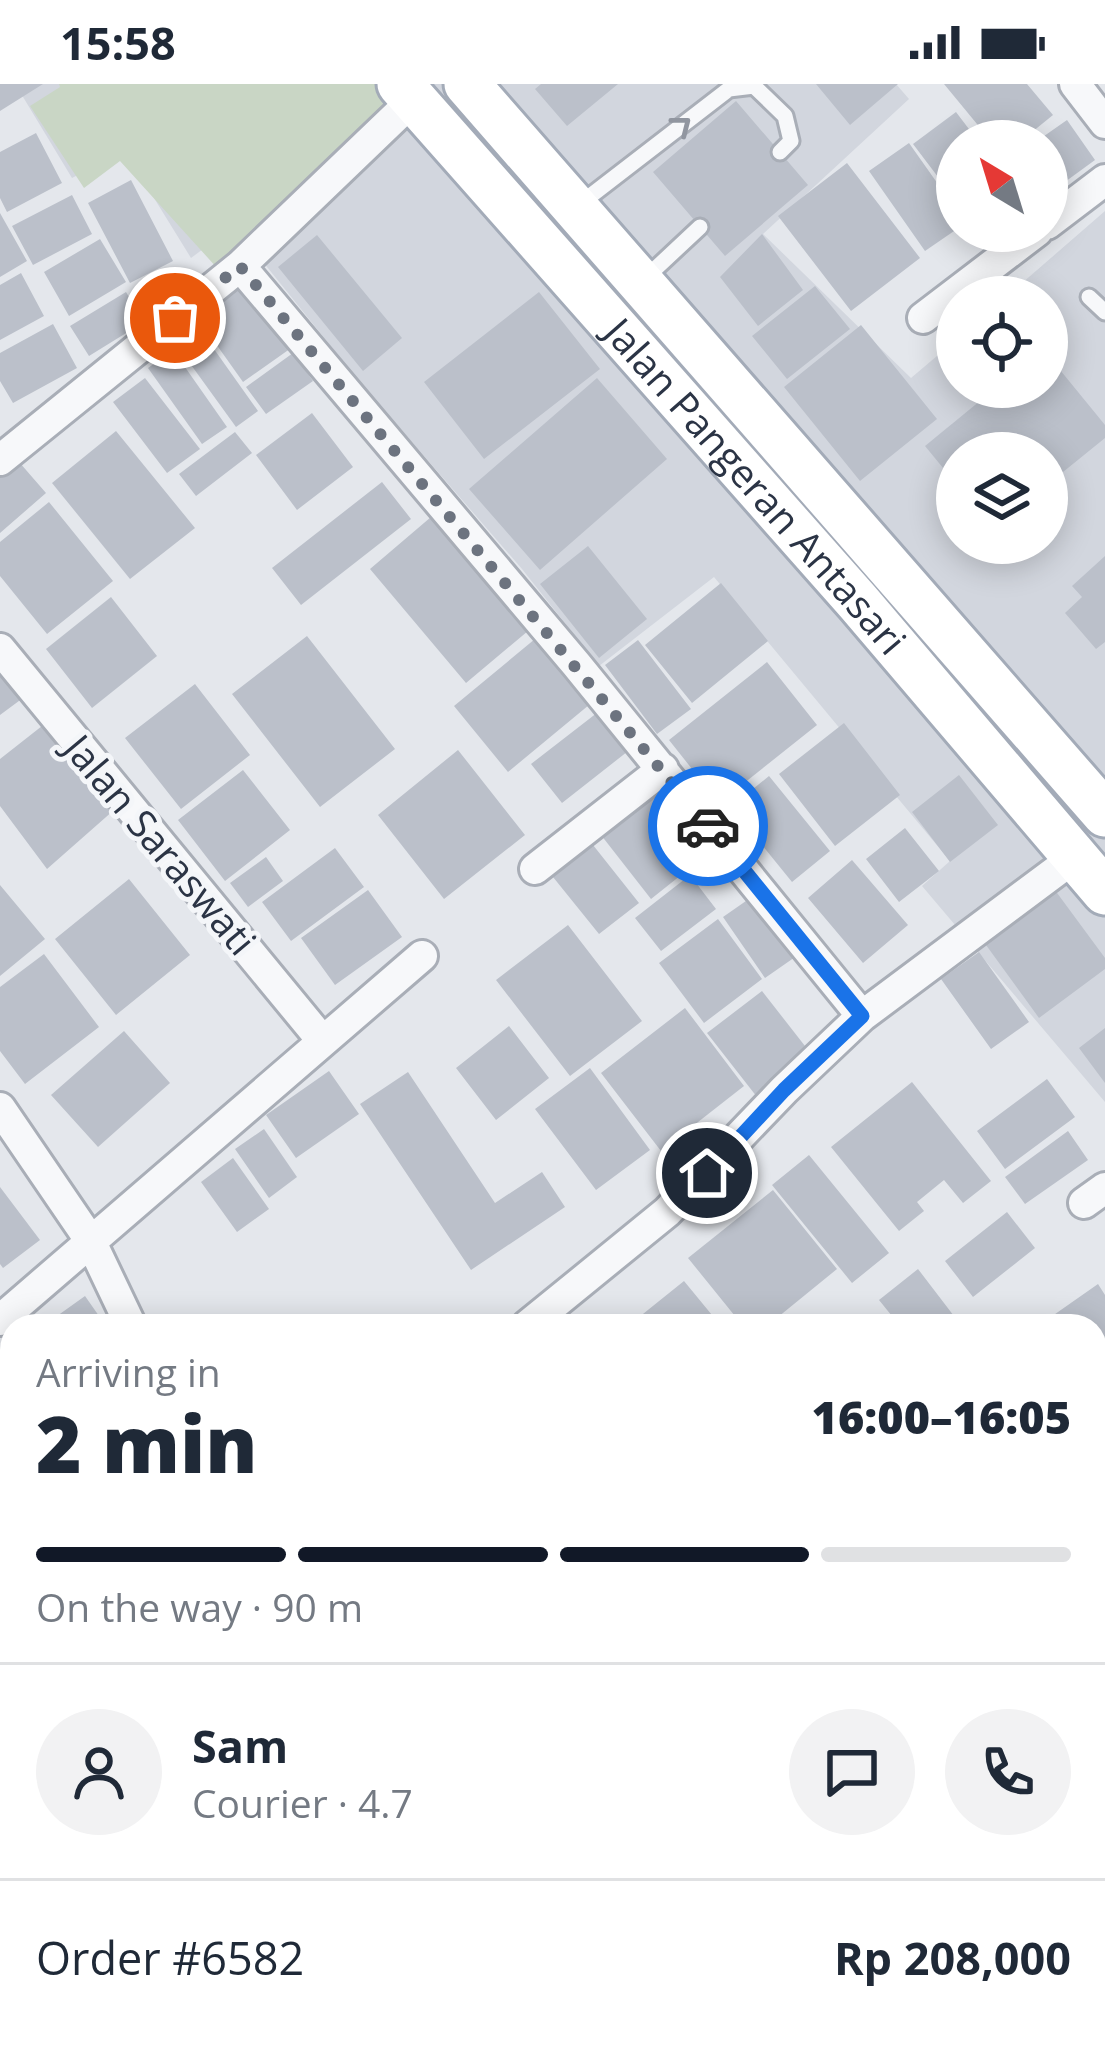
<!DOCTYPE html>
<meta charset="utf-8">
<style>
:root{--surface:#fff;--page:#f2f2f3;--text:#1f2937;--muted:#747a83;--line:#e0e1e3;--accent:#111827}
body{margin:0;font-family:"Open Sans",sans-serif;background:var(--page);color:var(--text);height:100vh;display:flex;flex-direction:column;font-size:45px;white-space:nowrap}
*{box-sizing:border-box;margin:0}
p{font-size:39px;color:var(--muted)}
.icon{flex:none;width:66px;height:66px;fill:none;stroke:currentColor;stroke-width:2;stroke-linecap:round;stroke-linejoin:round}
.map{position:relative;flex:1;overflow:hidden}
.drawer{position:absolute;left:0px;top:1230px;width:1107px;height:744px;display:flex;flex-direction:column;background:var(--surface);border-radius:36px 36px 0 0;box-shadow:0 6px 30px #0003}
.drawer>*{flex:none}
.needle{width:78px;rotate:322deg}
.tools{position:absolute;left:936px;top:36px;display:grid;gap:24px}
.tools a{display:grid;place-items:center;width:132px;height:132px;border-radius:50%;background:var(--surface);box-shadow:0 6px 30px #0003;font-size:60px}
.pin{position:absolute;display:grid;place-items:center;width:102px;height:102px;color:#fff;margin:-51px;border:6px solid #fff;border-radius:50%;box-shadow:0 3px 12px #0007}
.courier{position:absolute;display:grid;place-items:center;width:120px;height:120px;margin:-60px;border:9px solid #1a73e8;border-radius:50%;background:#fff;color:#222;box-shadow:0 3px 15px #0007}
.summary em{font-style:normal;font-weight:800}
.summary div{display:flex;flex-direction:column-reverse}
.summary{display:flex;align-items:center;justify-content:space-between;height:204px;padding:0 36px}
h1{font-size:78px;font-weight:800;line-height:90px}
.bar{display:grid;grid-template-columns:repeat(4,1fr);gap:18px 12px;align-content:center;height:144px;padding:0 36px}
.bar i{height:15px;border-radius:9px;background:var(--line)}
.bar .selected{background:var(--accent)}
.bar p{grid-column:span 4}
.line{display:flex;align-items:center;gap:30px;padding:0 36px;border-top:3px solid var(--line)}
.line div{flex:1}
.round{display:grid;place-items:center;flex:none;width:126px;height:126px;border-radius:63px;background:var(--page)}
.status{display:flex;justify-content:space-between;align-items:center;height:84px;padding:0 60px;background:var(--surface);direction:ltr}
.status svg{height:33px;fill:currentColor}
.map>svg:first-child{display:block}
</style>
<div class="status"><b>15:58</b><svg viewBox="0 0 49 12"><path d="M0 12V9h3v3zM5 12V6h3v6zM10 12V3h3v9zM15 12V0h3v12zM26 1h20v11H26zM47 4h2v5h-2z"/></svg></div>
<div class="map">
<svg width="1105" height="1974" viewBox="0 0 1105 1974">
<rect width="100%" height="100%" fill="#e4e7ec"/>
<path fill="#d2d6de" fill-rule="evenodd" d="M21 0H896L909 15 763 150 911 294 957 255V303H1047V213H1006L1105 127V1018L922 802 950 777 714 493 599 582 522 485 359 297 234 142 191 174 125 67 72 94 17 3ZM957 369H1047V459H957Z"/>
<path fill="#c9d6c5" d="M59 0H380L397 20 218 185 120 77 84 104 30 22 60 3Z"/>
<path fill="#bbc0ca" d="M0 0H43L0 27Z
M541 0H618L567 42 535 5Z
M816 0H898L850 41Z
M944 0H1027L1053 31 1021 57H991Z
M736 17 808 101 725 172 653 88Z
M956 28 978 57H957V118L913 60Z
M1067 36 1095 76 1047 111V57H1037Z
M36 49 62 99 7 128 0 114V68Z
M909 59 957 127V145L925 167 869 87Z
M847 79 920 174 851 227 778 132Z
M131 96 173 177 130 199 88 119Z
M72 111 92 150 33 181 12 142Z
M0 129 27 177 0 193Z
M762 150 803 206 758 242 720 193Z
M317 151 402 254 363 287 278 183Z
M100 155 126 198 69 232 44 188Z
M21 189 44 232 0 256V201Z
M245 193 294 262 243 298 194 229Z
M815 202 850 245 787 295 752 252Z
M126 208 144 238 89 272 70 242Z
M539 208 600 285 484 375 424 298Z
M53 240 77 284 13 319 0 297V269Z
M861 241 937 335 860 397 784 303Z
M204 251 258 327 236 343 181 267Z
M173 266 227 343 202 360 148 284Z
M293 269 313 297 266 330 246 303Z
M1047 270 1105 341V354L1047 401V369H957V401L925 362 997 303H1047Z
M145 294 200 365 167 389 113 318Z
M597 294 667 375 540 486 469 405Z
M312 329 353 383 297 426 256 371Z
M116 347 195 444 130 495 52 399Z
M235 348 252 369 196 412 179 390Z
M13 371 46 409 0 449V383Z
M382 398 411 435 301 521 272 484Z
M49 418 113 497 47 550 0 492V458Z
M431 433 528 547 466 599 370 485Z
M588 462 647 535 599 574 540 500Z
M1105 472V558L1096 565 1065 529 1082 513 1072 502Z
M721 499 768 557 692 619 645 561Z
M111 513 157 572 92 624 46 565Z
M541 550 595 616 508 688 454 622Z
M307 552 395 665 320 723 232 610Z
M638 556 691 625 657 650 605 581Z
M0 575 27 611 0 631Z
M767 578 817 641 719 719 669 656Z
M195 600 250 671 181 725 125 654Z
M602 625 632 664 562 719 531 680Z
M844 639 900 711 835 762 779 690Z
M42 642 114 726 47 785 0 722V675Z
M458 666 525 751 444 815 378 731Z
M243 686 290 746 225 797 178 736Z
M959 691 998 741 950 778 912 728Z
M769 692 830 767 792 798 731 723Z
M659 705 710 768 651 815 601 751Z
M905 744 939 787 899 818 866 775Z
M593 761 639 819 599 850 553 793Z
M335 764 364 803 291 857 262 818Z
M266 773 283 797 248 823 230 799Z
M852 776 908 841 863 879 808 814Z
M690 791 716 825 661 867 635 834Z
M129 795 190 871 116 931 55 855Z
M1049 798 1105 874V885L1039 934 978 850Z
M0 801 45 855 0 892Z
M368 806 402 853 335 901 301 854Z
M756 810 798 871 765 894 723 833Z
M718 835 762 895 704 939 659 879Z
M568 841 642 937 570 992 496 896Z
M979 868 1029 938 991 965 941 895Z
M44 870 99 943 25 1000 0 967V903Z
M762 907 812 971 757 1013 707 949Z
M685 924 744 1002 661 1067 601 989Z
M509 942 549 994 496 1036 456 984Z
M1105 944V999L1079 964Z
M124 947 170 999 98 1063 51 1011Z
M590 984 650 1066 596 1106 535 1025Z
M329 987 359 1030 296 1074 266 1031Z
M408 988 495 1119 542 1088 565 1123 471 1186 360 1020Z
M1047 995 1075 1033 1005 1085 977 1047Z
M912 998 991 1097 963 1119 944 1096 917 1118 924 1127 899 1147 831 1063Z
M264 1045 297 1093 269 1114 235 1065Z
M1068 1047 1088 1076 1025 1120 1005 1093Z
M809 1071 889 1169 852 1199 772 1101Z
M233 1074 269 1125 237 1148 201 1098Z
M0 1103 40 1156 3 1184 0 1180Z
M773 1106 837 1185 767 1242H743L688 1174Z
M1007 1128 1035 1164 973 1213 945 1177Z
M918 1185 957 1236 949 1242H900L879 1216Z
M684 1197 721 1242H628Z
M1098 1200 1105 1211V1277L1095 1284V1242H1038Z
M85 1212 106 1242H43Z
M0 1290 12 1304V1380L2 1388Z
M1105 1311V1396L1095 1382V1318Z
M1105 1456V1572L1095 1559V1464Z
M0 1608 12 1634V1665L0 1671Z
M1105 1662V1699L1095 1685V1669Z
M12 1679V1737L0 1722V1689Z
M1095 1688 1105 1702V1715L1095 1722Z
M1105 1725V1776L1095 1783V1732Z
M12 1772V1833L0 1842V1781Z
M1105 1830V1875L1095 1860V1837Z
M12 1936V1962H68L74 1974H0V1942Z
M1095 1936 1105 1951V1974H1045L1036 1962H1095Z
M75 1962H158L164 1972 82 1974Z
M241 1962H281L262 1974H248Z
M373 1962H436L446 1974H367L363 1970Z
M499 1962H521L531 1974H485Z
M591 1962H672L653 1974H599Z
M745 1962H815L824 1974H749L742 1965Z
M825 1962H890L898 1974H833Z
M898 1962H984L992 1974H907Z"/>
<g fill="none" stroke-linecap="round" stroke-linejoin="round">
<g stroke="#a9aeb7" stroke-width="21">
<path id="lane" d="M589 113 729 5 754 2 785 32 791 57 780 68
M654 186 700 143
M1089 213 1105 228"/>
</g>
<g stroke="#a9aeb7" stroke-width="36">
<path id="street" d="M1075 0 1105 39
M1047 140 1105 96
M240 182 576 580 862 932
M923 234 1037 147
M0 376 240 182 414 15
M0 565 321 955
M535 785 663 685
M0 1024 90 1156 131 1242
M1084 1119 1105 1104
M0 1236 422 872
M527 1242 667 1128 784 1006 862 932 1075 773
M1095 1298 1105 1291
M1095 1398 1105 1410
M1095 1643 1105 1636
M1095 1919 1105 1934
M0 1934 12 1923
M213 1962 218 1974
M446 1962 455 1974
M314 1974 331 1962
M716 1974 733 1962"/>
</g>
<g stroke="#a3abb8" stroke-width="51">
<g id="primary">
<path id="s1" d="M400 0 858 518 1105 808"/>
<path d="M467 0 1105 730"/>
</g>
</g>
<use href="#lane" stroke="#f7f8fa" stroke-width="15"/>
<use href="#street" stroke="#f7f8fa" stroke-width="30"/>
<use href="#primary" stroke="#fff" stroke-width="45"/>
</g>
<defs><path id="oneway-chevron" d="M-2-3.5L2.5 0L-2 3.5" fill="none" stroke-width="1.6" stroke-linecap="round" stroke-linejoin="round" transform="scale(3)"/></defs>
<use stroke="#9196a0" href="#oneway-chevron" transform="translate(682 41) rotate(-38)"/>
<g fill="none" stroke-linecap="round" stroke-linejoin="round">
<path stroke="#6c737f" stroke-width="12" stroke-dasharray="0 21.6" d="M175 234 240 182 708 742"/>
<path stroke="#1a73e8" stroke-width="15" d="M707 1089 784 1006 862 932 708 742"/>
</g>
<g text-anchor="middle" stroke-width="10" stroke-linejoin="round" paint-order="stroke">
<g font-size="39" fill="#2b3445" stroke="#f4f6f9">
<text dy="14" stroke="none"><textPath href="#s1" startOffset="537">Jalan Pangeran Antasari</textPath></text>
<text transform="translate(160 761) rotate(50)" y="14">Jalan Saraswati</text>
</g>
</g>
</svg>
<div class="tools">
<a><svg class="needle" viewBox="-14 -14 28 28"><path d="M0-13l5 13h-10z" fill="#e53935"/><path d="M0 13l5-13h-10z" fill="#747a83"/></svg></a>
<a><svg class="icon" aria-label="locate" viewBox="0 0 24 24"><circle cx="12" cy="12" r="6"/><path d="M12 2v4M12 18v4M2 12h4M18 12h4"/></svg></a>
<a><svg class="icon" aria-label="layers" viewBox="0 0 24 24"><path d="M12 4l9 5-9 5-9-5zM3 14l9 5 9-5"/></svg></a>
</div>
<div class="pin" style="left:175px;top:234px;background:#ea580c"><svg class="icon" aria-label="bag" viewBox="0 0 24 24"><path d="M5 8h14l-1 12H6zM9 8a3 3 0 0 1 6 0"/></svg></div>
<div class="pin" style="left:707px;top:1089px;background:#1f2937"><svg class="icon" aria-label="home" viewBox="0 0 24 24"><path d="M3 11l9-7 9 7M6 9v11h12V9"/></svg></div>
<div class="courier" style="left:708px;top:742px"><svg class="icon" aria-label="car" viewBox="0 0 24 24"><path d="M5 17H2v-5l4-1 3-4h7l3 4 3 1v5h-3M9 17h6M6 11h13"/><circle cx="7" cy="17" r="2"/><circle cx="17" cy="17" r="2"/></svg></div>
<section class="drawer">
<div class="summary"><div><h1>2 min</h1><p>Arriving in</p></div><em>16:00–16:05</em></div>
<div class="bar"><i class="selected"></i><i class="selected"></i><i class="selected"></i><i></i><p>On the way · 90 m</p></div>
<div class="line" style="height:216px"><a class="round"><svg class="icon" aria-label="person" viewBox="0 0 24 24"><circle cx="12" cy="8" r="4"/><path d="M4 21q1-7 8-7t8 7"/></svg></a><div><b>Sam</b><p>Courier · 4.7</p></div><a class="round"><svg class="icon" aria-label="chat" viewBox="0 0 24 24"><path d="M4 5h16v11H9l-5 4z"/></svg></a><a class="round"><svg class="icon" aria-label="phone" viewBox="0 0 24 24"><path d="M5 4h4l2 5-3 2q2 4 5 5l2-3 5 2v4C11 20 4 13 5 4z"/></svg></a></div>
<div class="line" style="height:156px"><div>Order #6582</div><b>Rp 208,000</b></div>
</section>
</div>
